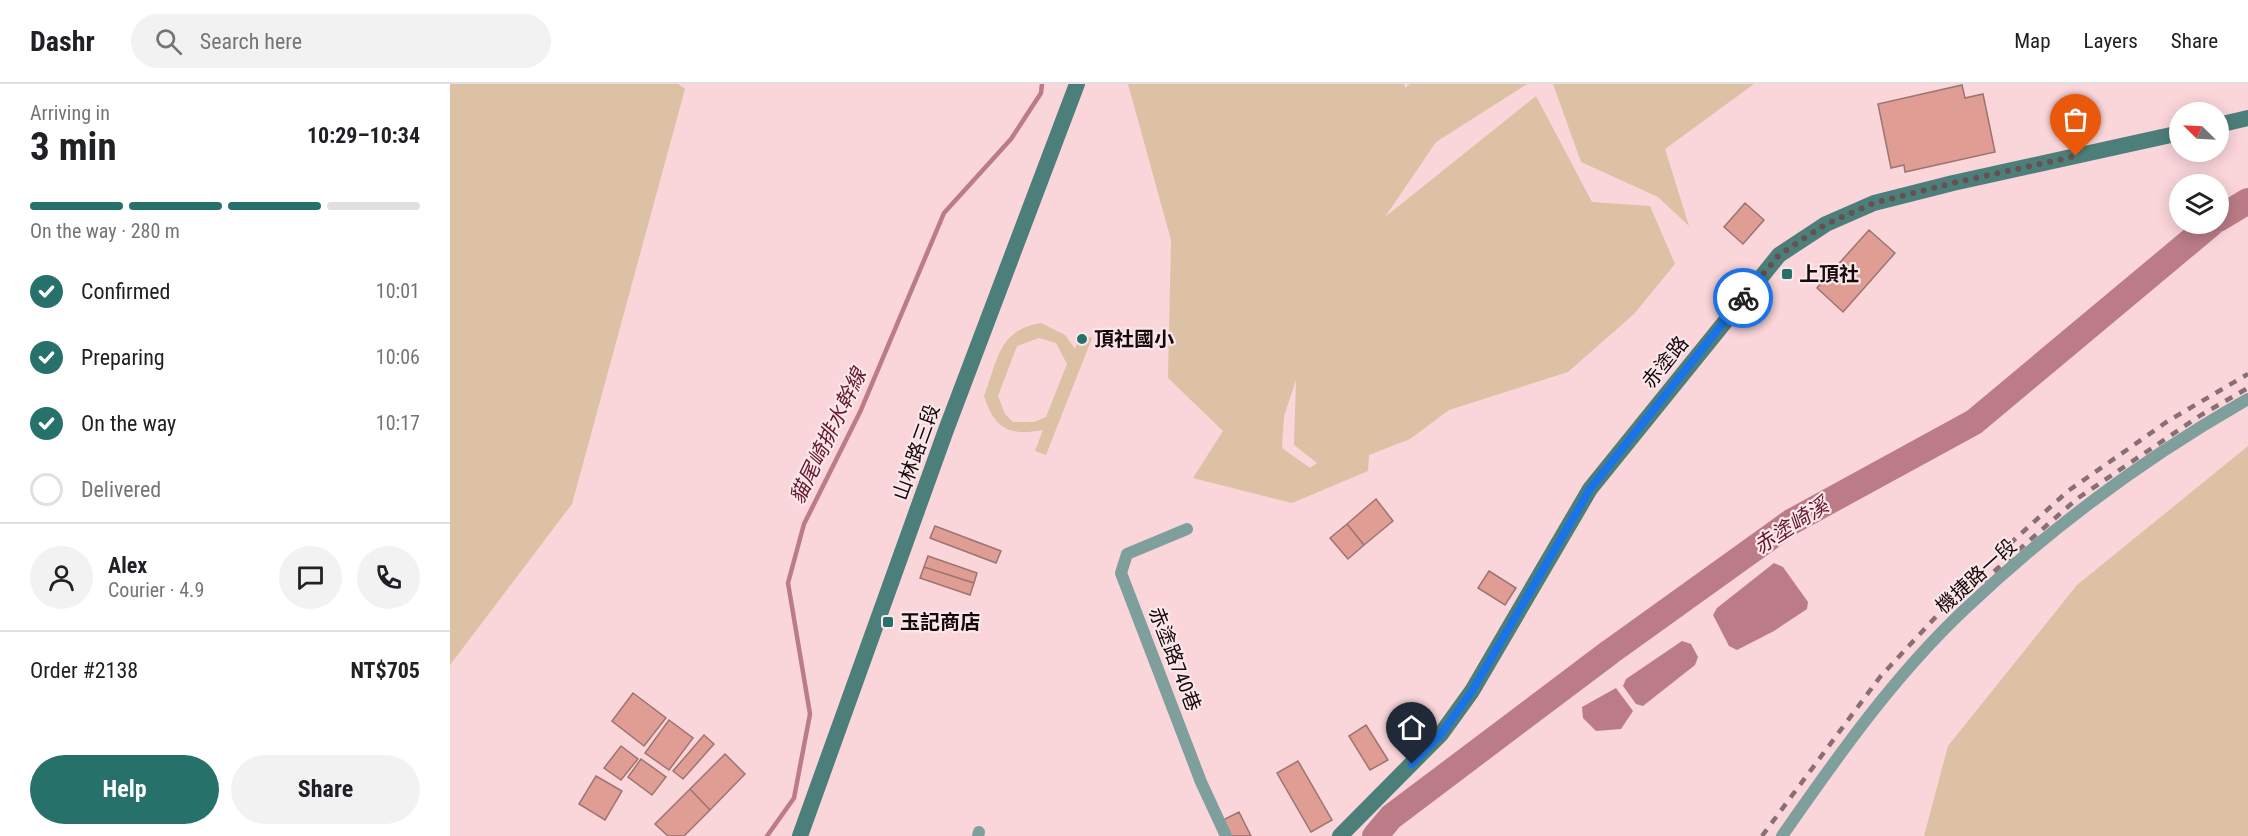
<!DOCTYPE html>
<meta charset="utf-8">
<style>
:root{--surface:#fff;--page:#f2f2f2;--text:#202124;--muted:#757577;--line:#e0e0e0;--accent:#27716b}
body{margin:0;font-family:"Roboto Condensed","Noto Sans TC",sans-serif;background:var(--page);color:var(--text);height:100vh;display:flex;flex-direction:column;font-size:22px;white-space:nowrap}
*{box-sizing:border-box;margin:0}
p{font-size:20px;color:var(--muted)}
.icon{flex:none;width:33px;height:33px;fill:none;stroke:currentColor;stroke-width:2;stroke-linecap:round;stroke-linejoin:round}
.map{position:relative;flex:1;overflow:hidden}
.side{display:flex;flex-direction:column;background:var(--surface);width:450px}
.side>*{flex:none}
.needle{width:39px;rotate:294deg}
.buttons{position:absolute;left:1719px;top:18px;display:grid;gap:12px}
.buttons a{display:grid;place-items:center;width:60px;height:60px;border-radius:50%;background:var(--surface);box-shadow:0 3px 15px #0003;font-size:30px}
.pin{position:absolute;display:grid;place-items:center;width:51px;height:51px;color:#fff;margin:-62px -26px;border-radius:50% 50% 50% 0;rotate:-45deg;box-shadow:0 0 6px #0007}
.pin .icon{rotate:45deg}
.courier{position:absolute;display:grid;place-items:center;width:60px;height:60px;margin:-30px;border:4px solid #1a73e8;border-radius:50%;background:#fff;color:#222;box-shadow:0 2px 8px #0007}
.summary em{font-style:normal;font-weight:700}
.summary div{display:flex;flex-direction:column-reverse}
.summary{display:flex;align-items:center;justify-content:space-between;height:102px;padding:0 30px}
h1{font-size:39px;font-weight:700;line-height:45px}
.bar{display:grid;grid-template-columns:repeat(4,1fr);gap:9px 6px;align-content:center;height:72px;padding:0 30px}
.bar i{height:8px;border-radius:4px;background:var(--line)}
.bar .active{background:var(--accent)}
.bar p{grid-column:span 4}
.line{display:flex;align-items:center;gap:15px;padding:0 30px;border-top:2px solid var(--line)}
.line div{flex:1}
.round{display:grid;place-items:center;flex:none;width:63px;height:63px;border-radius:32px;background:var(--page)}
ol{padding:0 30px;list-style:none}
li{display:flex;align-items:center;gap:18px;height:66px}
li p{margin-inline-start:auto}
li .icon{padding:6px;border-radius:50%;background:var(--accent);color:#fff;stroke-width:4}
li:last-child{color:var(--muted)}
li i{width:33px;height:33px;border:3px solid var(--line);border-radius:50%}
.cta{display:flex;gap:12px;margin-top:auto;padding:12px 30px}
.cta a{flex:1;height:69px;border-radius:36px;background:var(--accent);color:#fff;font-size:24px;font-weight:700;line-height:69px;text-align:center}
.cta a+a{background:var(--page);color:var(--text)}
header{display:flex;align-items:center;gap:36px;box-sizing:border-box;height:84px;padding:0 30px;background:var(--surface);border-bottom:2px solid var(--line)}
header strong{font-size:28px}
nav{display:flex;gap:33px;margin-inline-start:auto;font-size:21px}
.search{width:420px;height:54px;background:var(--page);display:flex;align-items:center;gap:15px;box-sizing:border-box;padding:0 21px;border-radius:33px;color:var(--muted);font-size:22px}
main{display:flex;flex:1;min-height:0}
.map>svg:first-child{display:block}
</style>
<header>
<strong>Dashr</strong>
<div class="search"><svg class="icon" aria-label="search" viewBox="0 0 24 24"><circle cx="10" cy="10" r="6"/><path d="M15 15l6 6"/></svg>Search here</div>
<nav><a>Map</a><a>Layers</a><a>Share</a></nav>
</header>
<main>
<section class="side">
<div class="summary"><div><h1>3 min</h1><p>Arriving in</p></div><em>10:29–10:34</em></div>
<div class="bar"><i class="active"></i><i class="active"></i><i class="active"></i><i></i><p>On the way · 280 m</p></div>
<ol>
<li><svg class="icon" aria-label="check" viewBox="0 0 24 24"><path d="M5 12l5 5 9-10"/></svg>Confirmed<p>10:01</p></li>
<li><svg class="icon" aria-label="check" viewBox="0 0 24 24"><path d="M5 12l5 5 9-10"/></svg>Preparing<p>10:06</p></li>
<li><svg class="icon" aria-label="check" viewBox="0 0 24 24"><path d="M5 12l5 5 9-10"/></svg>On the way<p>10:17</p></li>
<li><i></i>Delivered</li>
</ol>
<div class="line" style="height:108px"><a class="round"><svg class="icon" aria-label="person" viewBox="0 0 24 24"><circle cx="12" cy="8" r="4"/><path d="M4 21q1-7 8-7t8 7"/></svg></a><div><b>Alex</b><p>Courier · 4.9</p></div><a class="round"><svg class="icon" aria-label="chat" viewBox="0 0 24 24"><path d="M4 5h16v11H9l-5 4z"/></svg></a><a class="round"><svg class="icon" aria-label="phone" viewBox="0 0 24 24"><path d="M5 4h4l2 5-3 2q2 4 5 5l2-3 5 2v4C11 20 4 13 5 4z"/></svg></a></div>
<div class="line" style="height:78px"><div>Order #2138</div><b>NT$705</b></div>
<div class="cta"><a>Help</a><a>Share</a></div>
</section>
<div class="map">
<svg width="1798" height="752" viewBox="0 0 1798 752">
<rect width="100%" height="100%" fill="#fad5da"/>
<path fill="#dcc1a4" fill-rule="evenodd" d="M0 0H228L235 5 122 420 0 581Z
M678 0H954L955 4 960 0H1077L986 58 935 133 1086 12 1142 118 1200 122 1225 180 1184 230 1118 288 999 326 960 355 919 371 918 387 842 419 743 394 773 347 718 294 721 156ZM846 296 844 361 867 379 860 384 832 364 834 332Z
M1103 0H1304L1215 65 1239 142 1208 113 1131 78Z
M591 239 615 251 625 265 632 250 642 254 596 371 585 367 593 346C560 352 545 346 534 312 548 276 548 246 591 239ZM589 254 606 259 617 280 596 333 584 338H563L555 330 548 312 567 262Z
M1798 362V752H1474L1498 662 1627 501Z"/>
<path fill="#bb7c87" d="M1324 479 1333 483 1358 518 1357 525 1324 547 1287 566 1279 562 1263 531 1267 524Z
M1232 557 1241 560 1248 573 1245 581 1193 622 1186 620 1173 602 1176 595Z
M1166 604 1183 627 1171 645 1146 647 1133 634 1132 623Z"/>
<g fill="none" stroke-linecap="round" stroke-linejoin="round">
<path stroke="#bb7c87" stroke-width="4.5" d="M317 752 344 714 360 630 338 499 354 440 410 328 494 129 561 55 591 9 592 0"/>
<path stroke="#bb7c87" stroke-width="26" d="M1768 135 1798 117
M925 752 941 733 1160 568 1341 438 1524 338 1761 140"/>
</g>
<path fill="#df9d94" stroke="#9d746f" stroke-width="1.5" d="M1512 1 1515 14 1533 10 1545 68 1455 88 1454 81 1441 84 1428 20Z
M1295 119 1314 136 1293 160 1274 143Z
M1419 146 1445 169 1393 228 1367 204Z
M926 415 943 437 914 461 897 440Z
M897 440 914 461 898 475 880 454Z
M485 442 551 467 546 479 480 454Z
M478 472 527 489 524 499 474 483Z
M474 483 524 499 520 511 470 494Z
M1039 487 1066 504 1055 521 1028 504Z
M183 609 216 634 194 662 162 637Z
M219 636 243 654 219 686 195 669Z
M916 641 938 676 920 686 899 652Z
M254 651 264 660 233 695 223 687Z
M171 662 188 675 171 696 154 684Z
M275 670 295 690 260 726 240 705Z
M191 675 216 693 202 711 178 693Z
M848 677 882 736 861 748 827 689Z
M146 692 172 707 155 736 129 720Z
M240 705 260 726 234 752H218L205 740Z
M789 728 801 752H781L773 736Z"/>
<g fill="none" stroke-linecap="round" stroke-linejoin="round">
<path stroke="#7e9f9b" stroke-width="12" d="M737 445 677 470 671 489 751 698 776 752
M528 752 529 748
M1332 752C1387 673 1444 592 1514 526 1599 445 1696 373 1798 315"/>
<path stroke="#4d7f7a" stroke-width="16" d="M1768 41 1798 34
M350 752 496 346 627 0
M890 752 991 650 1022 607 1140 405 1329 171 1376 140 1424 119 1503 99 1730 49"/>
<path stroke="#896f73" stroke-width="4.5" stroke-dasharray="8 8" stroke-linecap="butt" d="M1532 498 1628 414 1751 331 1798 304
M1312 752 1430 593 1520 496 1618 407 1718 337 1798 290"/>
</g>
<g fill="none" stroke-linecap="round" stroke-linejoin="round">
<path stroke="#665053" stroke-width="6" stroke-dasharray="0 10.8" d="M1293 214 1329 171 1376 140 1424 119 1503 99 1626 72"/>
<path stroke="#1a73e8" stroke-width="8" d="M962 680 991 650 1022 607 1140 405 1293 214"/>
</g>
<g fill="#27716b" stroke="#fae7ea" stroke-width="2">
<rect x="1331" y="184" width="12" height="12" rx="3"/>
<circle cx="632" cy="255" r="6"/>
<rect x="432" y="532" width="12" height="12" rx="3"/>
</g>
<g text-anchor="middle" stroke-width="4.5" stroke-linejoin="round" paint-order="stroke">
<g font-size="20" font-weight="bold" fill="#17080b" stroke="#fae7ea" text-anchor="start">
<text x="1349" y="197">上頂社</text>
<text x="644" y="262">頂社國小</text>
<text x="450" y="545">玉記商店</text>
</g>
<g font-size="20" fill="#17080b" stroke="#fae7ea">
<text transform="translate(1215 278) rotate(-51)" y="7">赤塗路</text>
<text transform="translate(466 368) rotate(-70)" y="7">山林路三段</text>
<text transform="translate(1526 492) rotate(-42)" y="7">機捷路一段</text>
<text transform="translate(725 575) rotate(69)" y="7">赤塗路740巷</text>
</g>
<g font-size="21" font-style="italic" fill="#64172d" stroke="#fae7ea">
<text transform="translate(378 352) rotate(-64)" y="7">貓尾崎排水幹線</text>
<text transform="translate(1341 442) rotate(-33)" y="7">赤塗崎溪</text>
</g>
</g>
</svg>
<div class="buttons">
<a><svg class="needle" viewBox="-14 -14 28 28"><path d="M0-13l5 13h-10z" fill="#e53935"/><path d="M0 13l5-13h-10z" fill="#757577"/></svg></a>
<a><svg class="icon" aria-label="layers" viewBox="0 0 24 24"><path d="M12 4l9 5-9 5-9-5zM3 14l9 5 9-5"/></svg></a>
</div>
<div class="pin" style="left:1626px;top:72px;background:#ea580c"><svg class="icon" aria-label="bag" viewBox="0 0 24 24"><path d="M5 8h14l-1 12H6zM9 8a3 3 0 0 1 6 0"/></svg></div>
<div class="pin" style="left:962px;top:680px;background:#1f2937"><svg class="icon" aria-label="home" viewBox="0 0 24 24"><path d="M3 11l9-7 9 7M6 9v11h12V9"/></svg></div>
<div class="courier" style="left:1293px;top:214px"><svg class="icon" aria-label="bike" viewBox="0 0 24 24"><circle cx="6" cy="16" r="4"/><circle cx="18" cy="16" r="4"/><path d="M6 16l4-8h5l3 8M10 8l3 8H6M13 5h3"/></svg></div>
</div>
</main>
